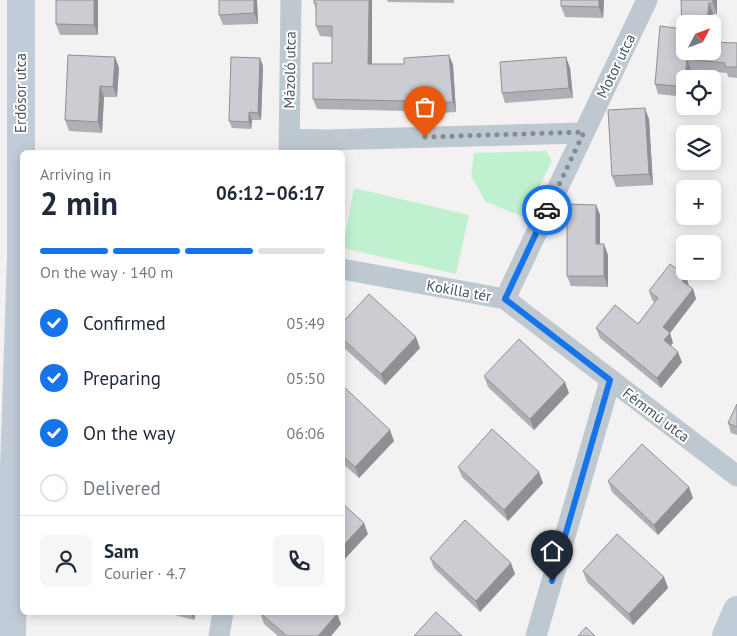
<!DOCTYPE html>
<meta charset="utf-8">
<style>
:root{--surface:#fff;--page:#f6f6f7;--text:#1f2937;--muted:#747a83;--line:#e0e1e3;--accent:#1574e9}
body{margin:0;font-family:"PT Sans",sans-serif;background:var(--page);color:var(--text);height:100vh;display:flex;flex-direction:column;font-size:19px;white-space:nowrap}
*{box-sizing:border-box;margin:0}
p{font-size:16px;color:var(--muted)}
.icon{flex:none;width:28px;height:28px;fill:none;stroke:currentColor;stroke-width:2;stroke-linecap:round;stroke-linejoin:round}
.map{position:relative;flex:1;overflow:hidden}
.details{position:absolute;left:20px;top:150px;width:325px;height:465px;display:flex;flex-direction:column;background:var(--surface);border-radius:8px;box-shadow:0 2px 12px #0003}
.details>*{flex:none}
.needle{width:32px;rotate:49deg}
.fabs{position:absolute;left:676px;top:15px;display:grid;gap:10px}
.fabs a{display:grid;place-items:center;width:45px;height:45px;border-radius:8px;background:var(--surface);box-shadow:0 2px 12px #0003;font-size:25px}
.pin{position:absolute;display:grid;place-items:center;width:42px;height:42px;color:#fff;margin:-51px -21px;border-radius:50% 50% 50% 0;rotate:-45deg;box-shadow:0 0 5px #0007}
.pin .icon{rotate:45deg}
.courier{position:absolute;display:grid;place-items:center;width:50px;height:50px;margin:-25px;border:4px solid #1574e9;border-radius:50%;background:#fff;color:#222;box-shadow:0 1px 6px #0007}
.head em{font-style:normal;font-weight:700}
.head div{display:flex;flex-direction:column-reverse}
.head{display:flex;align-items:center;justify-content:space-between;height:85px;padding:0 20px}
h1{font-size:32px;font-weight:700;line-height:38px}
.bar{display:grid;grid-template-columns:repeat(4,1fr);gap:8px 5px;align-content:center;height:60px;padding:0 20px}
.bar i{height:6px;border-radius:4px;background:var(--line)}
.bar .current{background:var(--accent)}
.bar p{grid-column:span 4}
.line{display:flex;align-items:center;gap:12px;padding:0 20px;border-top:1px solid var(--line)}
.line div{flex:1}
.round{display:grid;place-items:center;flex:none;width:52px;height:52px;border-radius:8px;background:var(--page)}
ol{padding:0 20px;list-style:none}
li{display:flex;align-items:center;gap:15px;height:55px}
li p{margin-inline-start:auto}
li .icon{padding:5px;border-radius:50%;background:var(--accent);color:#fff;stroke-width:4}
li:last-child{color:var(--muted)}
li i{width:28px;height:28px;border:2px solid var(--line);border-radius:50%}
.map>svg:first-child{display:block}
</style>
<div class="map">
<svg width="737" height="636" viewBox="0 0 737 636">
<rect width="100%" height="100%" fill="#f3f1f1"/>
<path fill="#bff1d1" d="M546 151 552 161 524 217 486 202 471 176 474 153Z
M354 188 469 215 456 274 343 248Z"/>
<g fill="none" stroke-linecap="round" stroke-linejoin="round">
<path stroke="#bec8d0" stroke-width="21" d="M289 139 325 140 584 133
M289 152 291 0
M342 269 505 299 737 476
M505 299 647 0
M219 636 223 612
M536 636 610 381"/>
<path stroke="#c1ccd8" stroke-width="28" d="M12 636 14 469 21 257V0
M726 636 737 610"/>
</g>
<path fill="#afb0b5" d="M56 0H98V35H60L56 24Z
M257 0 258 24 223 25 219 15Z
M314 0 372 64H404L449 55 453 65 456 112 411 115 409 111 317 109 313 99 332 63V37L320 36 316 26V10L314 3Z
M387 0H454V3L388 2Z
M561 0H604L603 18 565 17 561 6Z
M681 0H717V14H713L712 24H685V51L737 43V78L728 77 727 73 691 70 690 79H685V97L658 94 655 84 682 29Z
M115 57 119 68 117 97H104L102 133 69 131 65 120Z
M566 57 570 68 573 98 505 103 502 93Z
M260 58 263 66 261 120H252L251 129 232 128 229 121Z
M649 119 653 185 616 187 612 176Z
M596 205 600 215V244L608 255V287L571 286 567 276Z
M686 276 689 286 693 289 696 299 670 333 673 343 670 346 682 362 661 388 600 338 596 328 638 324 655 303 652 300 649 291Z
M342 323 420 348 385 385 342 346Z
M484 376 569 393 534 430 488 387Z
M342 388 394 441 359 478 342 463Z
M737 404V435L731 433 728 423Z
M458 467 543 483 508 521 462 477Z
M608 481 693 498 658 535 612 492Z
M430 558 515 574 480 612 434 568Z
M583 571 664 577 668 588 633 625 587 582Z
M163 612H196L194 620Z
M260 613 337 614 341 624 331 636H278L264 624Z"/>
<path fill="#8e9094" d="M94 0H98V35L94 25Z
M254 0H257L258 24 254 13Z
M369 0H372V74L368 64Z
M599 0H604L603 18 599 7Z
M713 0H717V14L713 3Z
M709 3 713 14 712 24H707Z
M449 55 453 65 456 112 453 102Z
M115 57 119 68 117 97 113 87Z
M566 57 570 68 573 98 569 88Z
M260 58 263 66 261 120 258 113Z
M687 59 691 70 690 79H685Z
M100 86 104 97 102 133 98 122Z
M645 108 649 119 653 185 649 174Z
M249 112 252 120 251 129 249 122Z
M596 205 600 215V255L596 244Z
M604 244 608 255V287L604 276Z
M686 276 689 286 686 290 682 281Z
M693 289 696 299 670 333 673 343 667 350 664 340 663 327Z
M416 337 420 348 385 385 381 374Z
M678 352 682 362 661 388 657 378Z
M565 382 569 393 534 430 530 419Z
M390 430 394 441 359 478 355 467Z
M539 472 543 483 508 521 504 510Z
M689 487 693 498 658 535 654 525Z
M364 523 368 534 342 562V547Z
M511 563 515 574 480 612 476 601Z
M664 577 668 588 633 625 629 614Z
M191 612H196L194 620Z
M337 614 341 624 331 636H318Z"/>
<path fill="#cbcdd3" stroke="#8e9094" d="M56 0H94V25L56 24Z
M219 0H254V13L219 15Z
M314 0H369L368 64H404V58L449 55 453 102 407 105V101L313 99V63H332V26H316V3H314Z
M561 0H599V7L561 6Z
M681 0H713V3H709L707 24H685V51H712V42L737 43V67H725V63L687 59 684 87 655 84 660 26 682 29Z
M68 55 115 57 113 87 100 86 98 122 65 120Z
M231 57 260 58 258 113 249 112V122L229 121Z
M566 57 569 88 502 93 500 62Z
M645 108 649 174 612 176 608 110Z
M58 151H94V152H58Z
M567 204 596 205V244H604V276H567Z
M670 264 686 276 682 281 693 289 663 327 670 333 664 340 678 352 657 378 596 328 615 305 638 324 658 298 649 291Z
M369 294 416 337 381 374 342 338V323Z
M519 339 565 382 530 419 484 376Z
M344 387 390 430 355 467 342 455V388Z
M737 404V427L728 423Z
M492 429 539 472 504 510 458 467Z
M642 444 689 487 654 525 608 481Z
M342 503 364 523 342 547Z
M465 520 511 563 476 601 430 558Z
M617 534 664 577 629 614 583 571Z
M336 612 337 614 318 636H287L260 613Z
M436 612 462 636H414Z
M586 627 595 636H578Z"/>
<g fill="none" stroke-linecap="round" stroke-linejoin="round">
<path stroke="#848b92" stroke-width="5" stroke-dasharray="0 9" d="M425 137 584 132 547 210"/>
<path stroke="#1574e9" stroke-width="6" d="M547 210 505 299 610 380 552 581"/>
</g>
<g text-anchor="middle" stroke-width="4" stroke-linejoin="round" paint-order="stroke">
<g font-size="15" fill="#48545f" stroke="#fff">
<text transform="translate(616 66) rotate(-64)" y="5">Motor utca</text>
<text transform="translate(290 70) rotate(-89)" y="5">Mázoló utca</text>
<text transform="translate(21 93) rotate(-90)" y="5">Erdősor utca</text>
<text transform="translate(459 291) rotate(10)" y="5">Kokilla tér</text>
<text transform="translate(656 415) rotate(37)" y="5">Fémmű utca</text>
</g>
</g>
</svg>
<div class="fabs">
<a><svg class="needle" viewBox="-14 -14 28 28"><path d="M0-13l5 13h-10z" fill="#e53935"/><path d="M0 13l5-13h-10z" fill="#747a83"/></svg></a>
<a><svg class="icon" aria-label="locate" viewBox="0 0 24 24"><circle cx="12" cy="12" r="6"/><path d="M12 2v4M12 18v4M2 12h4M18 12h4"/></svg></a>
<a><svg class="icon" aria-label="layers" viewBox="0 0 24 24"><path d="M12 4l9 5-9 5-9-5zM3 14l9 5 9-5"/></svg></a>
<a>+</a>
<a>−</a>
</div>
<div class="pin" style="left:425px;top:137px;background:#ea580c"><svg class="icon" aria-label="bag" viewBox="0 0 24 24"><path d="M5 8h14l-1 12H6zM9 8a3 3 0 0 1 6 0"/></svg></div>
<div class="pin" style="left:552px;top:581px;background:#1f2937"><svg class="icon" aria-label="home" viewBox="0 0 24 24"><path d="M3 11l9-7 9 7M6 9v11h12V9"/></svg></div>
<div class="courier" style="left:547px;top:210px"><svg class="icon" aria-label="car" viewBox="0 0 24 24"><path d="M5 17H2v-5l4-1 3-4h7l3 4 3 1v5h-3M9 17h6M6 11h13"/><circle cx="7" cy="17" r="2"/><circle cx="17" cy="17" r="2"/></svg></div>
<section class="details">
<div class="head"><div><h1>2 min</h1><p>Arriving in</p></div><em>06:12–06:17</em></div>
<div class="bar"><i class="current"></i><i class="current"></i><i class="current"></i><i></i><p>On the way · 140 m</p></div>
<ol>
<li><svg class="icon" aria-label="check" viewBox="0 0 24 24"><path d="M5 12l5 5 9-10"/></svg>Confirmed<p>05:49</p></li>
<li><svg class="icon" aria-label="check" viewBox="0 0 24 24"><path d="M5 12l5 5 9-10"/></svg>Preparing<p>05:50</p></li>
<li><svg class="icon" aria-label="check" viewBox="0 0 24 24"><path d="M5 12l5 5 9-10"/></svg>On the way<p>06:06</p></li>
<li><i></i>Delivered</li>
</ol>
<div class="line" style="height:90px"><a class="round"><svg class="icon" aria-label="person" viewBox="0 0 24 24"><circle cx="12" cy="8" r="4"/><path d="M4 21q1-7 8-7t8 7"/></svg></a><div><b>Sam</b><p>Courier · 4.7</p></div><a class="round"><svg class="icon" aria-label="phone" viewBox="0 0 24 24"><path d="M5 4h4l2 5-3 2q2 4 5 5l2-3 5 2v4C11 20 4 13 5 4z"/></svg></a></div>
</section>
</div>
